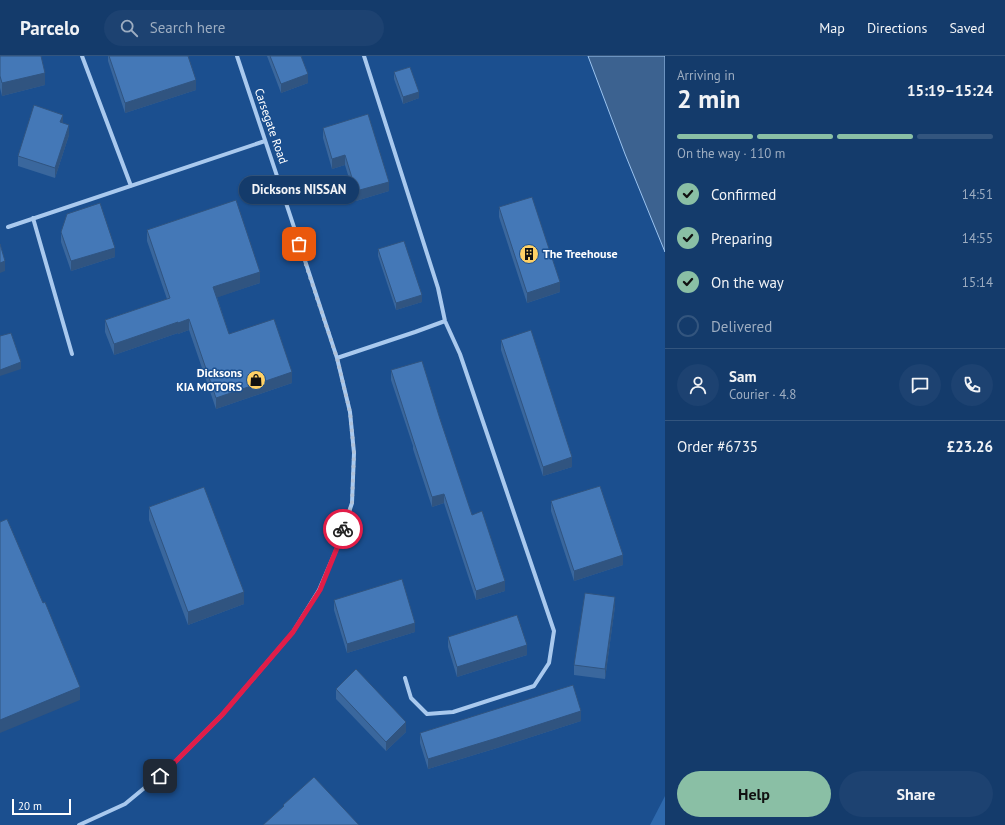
<!DOCTYPE html>
<meta charset="utf-8">
<style>
:root{--surface:#143b6b;--page:#1d4271;--text:#f1f3f6;--muted:#9dadc1;--line:#33557e;--accent:#8abfa5}
body{margin:0;font-family:"PT Sans",sans-serif;background:var(--page);color:var(--text);height:100vh;display:flex;flex-direction:column;font-size:15px;white-space:nowrap}
*{box-sizing:border-box;margin:0}
p{font-size:13px;color:var(--muted)}
.icon{flex:none;width:22px;height:22px;fill:none;stroke:currentColor;stroke-width:2;stroke-linecap:round;stroke-linejoin:round}
.map{position:relative;flex:1;overflow:hidden}
.side{display:flex;flex-direction:column;background:var(--surface);width:340px}
.side>*{flex:none}
.scale{position:absolute;left:12px;bottom:10px;width:59px;box-sizing:border-box;padding-left:4px;border:2px solid #fff;border-top:0;font-size:11px;line-height:14px;white-space:nowrap;color:#fff;-webkit-text-stroke:3px #1b4f8f;paint-order:stroke}
.pin{position:absolute;display:grid;place-items:center;width:34px;height:34px;color:#fff;margin:-17px;border-radius:8px;box-shadow:0 2px 6px #0006}
.courier{position:absolute;display:grid;place-items:center;width:40px;height:40px;margin:-20px;border:3px solid #e11d48;border-radius:50%;background:#fff;color:#222;box-shadow:0 1px 5px #0007}
.bubble{position:absolute;height:28px;border-radius:14px;background:var(--surface);box-shadow:0 1px 3px #0004,0 0 0 1px var(--line);font-size:13px;font-weight:700;line-height:28px;text-align:center}
.headline em{font-style:normal;font-weight:700}
.headline div{display:flex;flex-direction:column-reverse}
.headline{display:flex;align-items:center;justify-content:space-between;height:68px;padding:0 12px}
h1{font-size:26px;font-weight:700;line-height:30px}
.bar{display:grid;grid-template-columns:repeat(4,1fr);gap:6px 4px;align-content:center;height:48px;padding:0 12px}
.bar i{height:5px;border-radius:3px;background:var(--line)}
.bar .selected{background:var(--accent)}
.bar p{grid-column:span 4}
.line{display:flex;align-items:center;gap:10px;padding:0 12px;border-top:1px solid var(--line)}
.line div{flex:1}
.round{display:grid;place-items:center;flex:none;width:42px;height:42px;border-radius:21px;background:var(--page)}
ol{padding:0 12px;list-style:none}
li{display:flex;align-items:center;gap:12px;height:44px}
li p{margin-inline-start:auto}
li .icon{padding:4px;border-radius:50%;background:var(--accent);color:#111;stroke-width:4}
li:last-child{color:var(--muted)}
li i{width:22px;height:22px;border:2px solid var(--line);border-radius:50%}
.cta{display:flex;gap:8px;margin-top:auto;padding:8px 12px}
.cta a{flex:1;height:46px;border-radius:24px;background:var(--accent);color:#111;font-size:16px;font-weight:700;line-height:46px;text-align:center}
.cta a+a{background:var(--page);color:var(--text)}
header{display:flex;align-items:center;gap:24px;box-sizing:border-box;height:56px;padding:0 20px;background:var(--surface);border-bottom:1px solid var(--line)}
header strong{font-size:19px}
nav{display:flex;gap:22px;margin-inline-start:auto;font-size:14px}
.search{width:280px;height:36px;background:var(--page);display:flex;align-items:center;gap:10px;box-sizing:border-box;padding:0 14px;border-radius:22px;color:var(--muted);font-size:15px}
main{display:flex;flex:1;min-height:0}
.map>svg:first-child{display:block}
</style>
<header>
<strong>Parcelo</strong>
<div class="search"><svg class="icon" aria-label="search" viewBox="0 0 24 24"><circle cx="10" cy="10" r="6"/><path d="M15 15l6 6"/></svg>Search here</div>
<nav><a>Map</a><a>Directions</a><a>Saved</a></nav>
</header>
<main>
<div class="map">
<svg width="665" height="769" viewBox="0 0 665 769">
<rect width="100%" height="100%" fill="#1b4f8f"/>
<path fill="#2e69ad" d="M665 740V769H650L664 742Z"/>
<path fill="#3c6290" stroke="#9cc4f0" d="M588 0H665V196L625 98Z"/>
<g fill="none" stroke-linecap="round" stroke-linejoin="round">
<path stroke="#a9c9ee" stroke-width="4" d="M82 0 131 130
M364 0 438 232 445 265 460 298 554 575 549 607 534 630 453 656 427 658 411 642 405 622
M33 162 72 298
M8 171 265 85
M337 302 415 276 445 265
M79 769 125 748 171 710 222 659 293 576 319 534 337 492 352 447 354 397 350 356 337 302 290 159 237 0"/>
</g>
<path fill="#3a679d" d="M0 0 45 29 2 40 0 32Z
M108 0H188L196 34 125 57 108 5Z
M267 0H301L308 27 281 37Z
M394 16 419 42 403 48 394 23Z
M63 67 69 79 55 122 18 110V100Z
M323 72 389 135 356 145 345 109 332 113 323 82Z
M499 151 560 236 527 247 499 161Z
M147 174 260 227 217 241 229 278 292 327 216 353 189 274 178 278V277L114 299 105 276V264L167 243 147 185Z
M61 176 115 201 71 215 61 186Z
M378 193 422 246 396 254 378 200Z
M501 284 572 411 543 420 501 294Z
M391 314 440 366 472 459 505 535 476 544 444 447 432 451 413 393V390L391 324Z
M551 445 623 509 574 525 551 455Z
M149 451 244 548 188 569 149 464Z
M334 544 415 576 347 597 334 554Z
M615 550 605 623 574 619V609Z
M448 581 527 599 457 621 448 591Z
M336 633 406 676 386 695 336 643Z
M581 665 497 692 428 713 420 687V677Z"/>
<path fill="#305480" d="M45 17V29L2 40V27Z
M308 18V27L281 37V28Z
M196 24V34L125 57V47Z
M419 36V42L403 48V41Z
M63 59V68L60 66Z
M69 69V79L55 122V112Z
M345 99V109L332 113V103Z
M389 126V135L356 145V135Z
M115 192V201L71 215V205Z
M5 205V215L0 217V207Z
M260 216V227L213 243V231Z
M560 226V236L527 247V237Z
M422 239V246L396 254V247Z
M189 263V274L178 278V267Z
M178 266V277L114 299V288Z
M21 306V313L0 320V314Z
M292 316V327L216 353V342Z
M572 401V411L543 420V411Z
M444 438V447L432 451V441Z
M623 499V509L574 525V515Z
M505 525V535L476 544V535Z
M244 536V548L188 569V556Z
M615 541V550L605 623V613Z
M415 567V576L347 597V588Z
M527 589V599L457 621V611Z
M80 631V644L0 677V664Z
M581 655V665L497 692 428 713V703Z
M406 666V676L386 695V686Z"/>
<path fill="#4478b7" stroke="#305480" d="M0 0H41L45 17 2 27 0 20Z
M109 0H188L196 24 125 47Z
M270 0H301L308 18 281 28Z
M410 11 419 36 403 41 394 16Z
M34 49 63 59 60 66 69 69 55 112 18 100Z
M368 58 389 126 356 135 345 99 332 103 323 72Z
M532 141 560 226 527 237 499 151Z
M236 144 260 216 213 231 229 278 274 263 292 316 216 342 189 263 178 267V266L114 288 105 264 170 242 147 174Z
M100 147 115 192 71 205 61 176 67 158Z
M404 185 422 239 396 247 378 193Z
M0 188 5 205 0 207Z
M531 274 572 401 543 411 501 284Z
M11 277 21 306 0 314V280Z
M422 305 440 363 472 459 482 455 505 525 476 535 444 438 432 441 413 383 391 314Z
M600 430 623 499 574 515 551 445Z
M204 431 244 536 188 556 149 451Z
M7 463 43 547 45 546 80 631 0 664V466Z
M402 523 415 567 347 588 334 544Z
M585 537 615 541 605 613 574 609Z
M517 559 527 589 457 611 448 581Z
M356 613 406 666 386 686 336 633Z
M573 629 581 655 497 682 428 703 420 677Z
M314 721 359 769H263L284 750 283 749Z"/>
<g fill="none" stroke-linecap="round" stroke-linejoin="round">
<path stroke="#afc1d8" stroke-width="4" stroke-dasharray="0 7.2" d="M299 188 337 302 350 356 354 397 352 447 343 473"/>
<path stroke="#e11d48" stroke-width="5" d="M160 720 171 710 222 659 293 576 320 534 337 492 343 473"/>
</g>
<defs>
<g id="building-disc" transform="scale(1)"><circle r="9.5" fill="#ffd166" stroke="#1b4f8f"/><path d="M-4-6H4V6H1V3H-1V6H-4ZM-2.5-4.3h1.7v1.8h-1.7ZM.8-4.3h1.7v1.8H.8ZM-2.5-1h1.7V.8h-1.7ZM.8-1h1.7V.8H.8Z" fill="#111"/></g>
<g id="shop-disc" transform="scale(1)"><circle r="9.5" fill="#ffd166" stroke="#1b4f8f"/><path d="M-5-2.5h2.3a2.7 3.5 0 0 1 5.4 0H5L5.5 6h-11ZM-1.5-2.5h3a1.5 2.3 0 0 0-3 0Z" fill="#111"/></g>
</defs>
<g fill-rule="evenodd">
<use href="#building-disc" x="529" y="198"/>
<use href="#shop-disc" x="256" y="324"/>
</g>
<g text-anchor="middle" stroke-width="3" stroke-linejoin="round" paint-order="stroke">
<g font-size="12" fill="#fff" stroke="#1b4f8f">
<text transform="translate(271 70) rotate(71)" y="4">Carsegate Road</text>
</g>
<g font-size="12" font-weight="bold" fill="#fff" stroke="#1b4f8f" text-anchor="start">
<text x="543" y="202">The Treehouse</text>
<text x="242" y="321" text-anchor="end">Dicksons<tspan x="242" dy="14">KIA MOTORS</tspan></text>
</g>
</g>
</svg>
<div class="scale">20 m</div>
<div class="pin" style="left:299px;top:188px;background:#ea580c"><svg class="icon" aria-label="bag" viewBox="0 0 24 24"><path d="M5 8h14l-1 12H6zM9 8a3 3 0 0 1 6 0"/></svg></div>
<div class="pin" style="left:160px;top:720px;background:#1f2937"><svg class="icon" aria-label="home" viewBox="0 0 24 24"><path d="M3 11l9-7 9 7M6 9v11h12V9"/></svg></div>
<div class="courier" style="left:343px;top:473px"><svg class="icon" aria-label="bike" viewBox="0 0 24 24"><circle cx="6" cy="16" r="4"/><circle cx="18" cy="16" r="4"/><path d="M6 16l4-8h5l3 8M10 8l3 8H6M13 5h3"/></svg></div>
<div class="bubble" style="left:239px;top:120px;width:120px">Dicksons NISSAN</div>
</div>
<section class="side">
<div class="headline"><div><h1>2 min</h1><p>Arriving in</p></div><em>15:19–15:24</em></div>
<div class="bar"><i class="selected"></i><i class="selected"></i><i class="selected"></i><i></i><p>On the way · 110 m</p></div>
<ol>
<li><svg class="icon" aria-label="check" viewBox="0 0 24 24"><path d="M5 12l5 5 9-10"/></svg>Confirmed<p>14:51</p></li>
<li><svg class="icon" aria-label="check" viewBox="0 0 24 24"><path d="M5 12l5 5 9-10"/></svg>Preparing<p>14:55</p></li>
<li><svg class="icon" aria-label="check" viewBox="0 0 24 24"><path d="M5 12l5 5 9-10"/></svg>On the way<p>15:14</p></li>
<li><i></i>Delivered</li>
</ol>
<div class="line" style="height:72px"><a class="round"><svg class="icon" aria-label="person" viewBox="0 0 24 24"><circle cx="12" cy="8" r="4"/><path d="M4 21q1-7 8-7t8 7"/></svg></a><div><b>Sam</b><p>Courier · 4.8</p></div><a class="round"><svg class="icon" aria-label="chat" viewBox="0 0 24 24"><path d="M4 5h16v11H9l-5 4z"/></svg></a><a class="round"><svg class="icon" aria-label="phone" viewBox="0 0 24 24"><path d="M5 4h4l2 5-3 2q2 4 5 5l2-3 5 2v4C11 20 4 13 5 4z"/></svg></a></div>
<div class="line" style="height:52px"><div>Order #6735</div><b>£23.26</b></div>
<div class="cta"><a>Help</a><a>Share</a></div>
</section>
</main>
